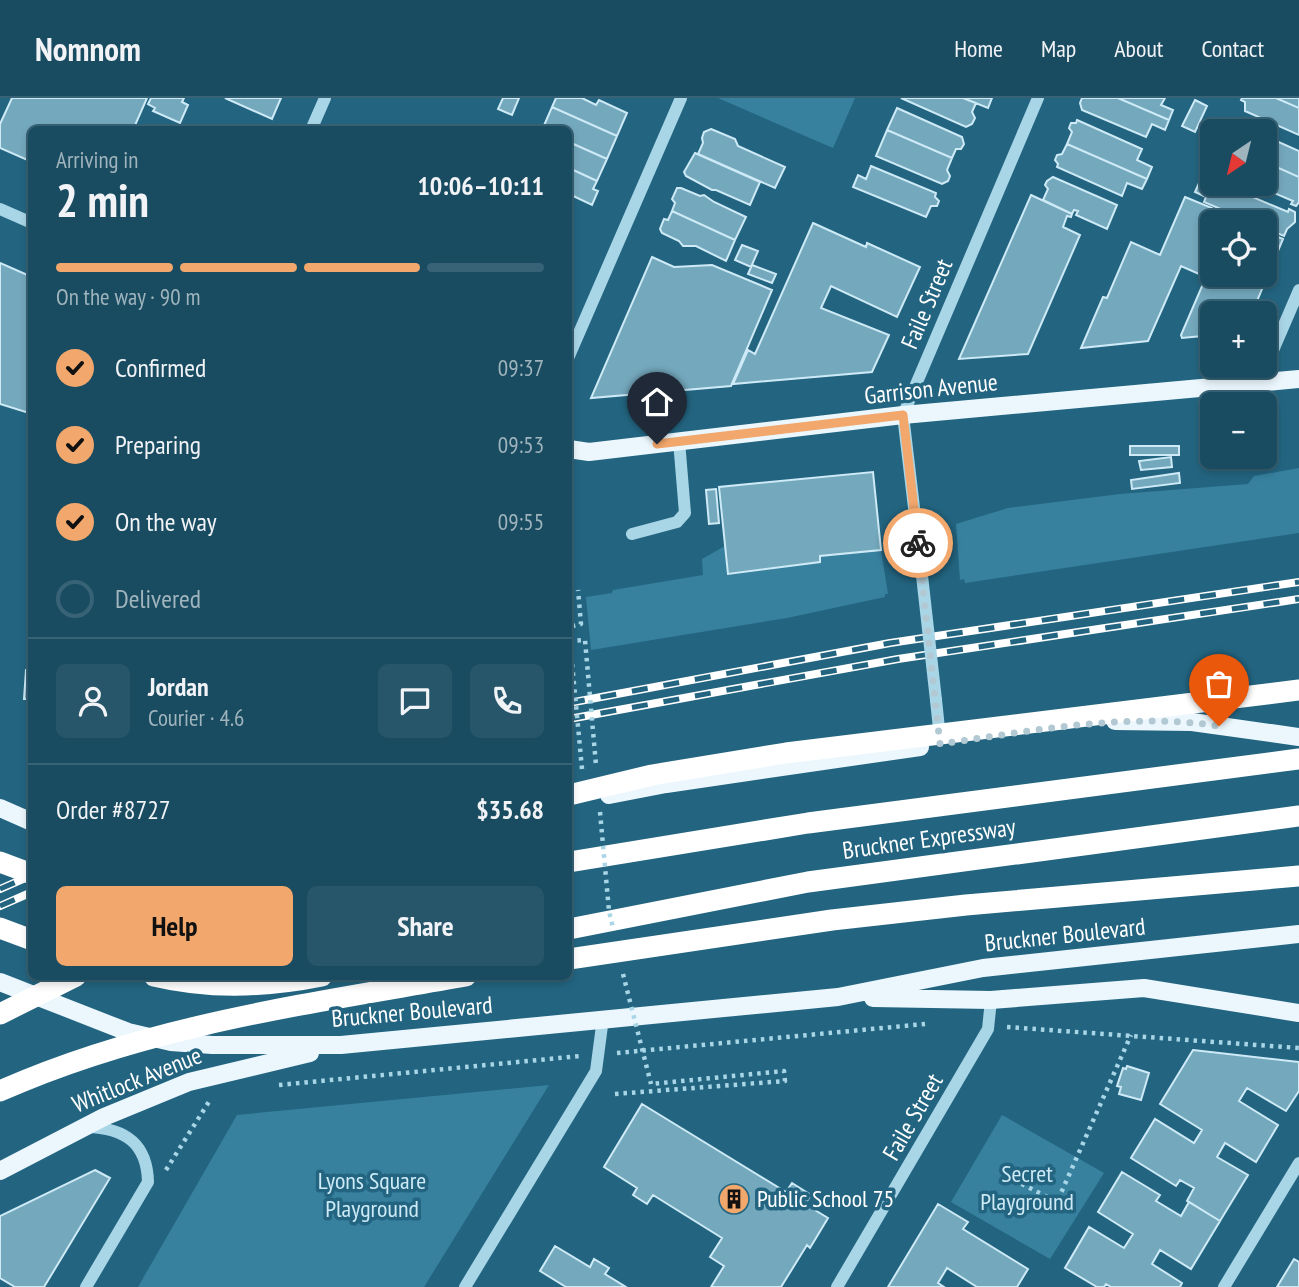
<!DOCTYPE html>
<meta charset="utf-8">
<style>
:root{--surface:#1a4c61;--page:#27566a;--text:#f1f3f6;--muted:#9fb4bd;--line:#386376;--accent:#f2a76c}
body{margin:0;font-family:"PT Sans Narrow",sans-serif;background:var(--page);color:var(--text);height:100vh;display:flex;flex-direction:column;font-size:26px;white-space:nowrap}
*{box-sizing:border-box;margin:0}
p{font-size:23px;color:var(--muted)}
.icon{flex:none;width:38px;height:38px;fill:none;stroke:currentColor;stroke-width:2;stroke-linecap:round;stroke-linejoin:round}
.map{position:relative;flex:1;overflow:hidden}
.side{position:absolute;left:28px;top:28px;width:544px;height:854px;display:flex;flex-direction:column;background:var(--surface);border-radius:10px;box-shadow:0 4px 10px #0003,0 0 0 2px var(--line)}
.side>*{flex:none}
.needle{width:46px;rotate:215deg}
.fabs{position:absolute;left:1200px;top:21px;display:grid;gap:14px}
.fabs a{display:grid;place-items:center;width:77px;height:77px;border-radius:10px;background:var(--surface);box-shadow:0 4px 10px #0003,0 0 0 2px var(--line);font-size:35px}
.pin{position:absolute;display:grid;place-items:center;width:60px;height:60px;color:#fff;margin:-72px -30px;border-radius:50% 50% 50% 0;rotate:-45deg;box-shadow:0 0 7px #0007}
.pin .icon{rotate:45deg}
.courier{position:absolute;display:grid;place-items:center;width:70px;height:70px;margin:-35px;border:5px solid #f2a76c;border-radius:50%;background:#fff;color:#222;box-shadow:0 2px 9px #0007}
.overview em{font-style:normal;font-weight:600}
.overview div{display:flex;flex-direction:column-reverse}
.overview{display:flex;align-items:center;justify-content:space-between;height:119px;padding:0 28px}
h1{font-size:46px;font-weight:600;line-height:52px}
.bar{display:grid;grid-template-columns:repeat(4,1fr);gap:10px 7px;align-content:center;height:84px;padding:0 28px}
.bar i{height:9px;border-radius:5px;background:var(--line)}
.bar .current{background:var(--accent)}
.bar p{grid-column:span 4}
.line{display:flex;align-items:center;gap:18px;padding:0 28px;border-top:2px solid var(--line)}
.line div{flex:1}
.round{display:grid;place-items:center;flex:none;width:74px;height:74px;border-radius:10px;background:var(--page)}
ol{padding:0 28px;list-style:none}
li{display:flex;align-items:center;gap:21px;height:77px}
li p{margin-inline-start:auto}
li .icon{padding:7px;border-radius:50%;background:var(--accent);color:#111;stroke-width:4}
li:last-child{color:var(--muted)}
li i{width:38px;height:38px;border:4px solid var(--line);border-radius:50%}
.action{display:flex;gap:14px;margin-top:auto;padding:14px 28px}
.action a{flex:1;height:80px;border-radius:10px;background:var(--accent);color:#111;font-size:28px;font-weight:600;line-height:80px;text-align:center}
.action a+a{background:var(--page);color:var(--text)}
header{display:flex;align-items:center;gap:42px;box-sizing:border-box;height:98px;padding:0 35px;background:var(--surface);border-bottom:2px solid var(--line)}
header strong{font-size:33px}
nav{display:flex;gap:38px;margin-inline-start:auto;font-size:24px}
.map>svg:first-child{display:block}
</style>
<header>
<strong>Nomnom</strong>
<nav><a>Home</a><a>Map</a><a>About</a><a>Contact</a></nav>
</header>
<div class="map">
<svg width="1299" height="1189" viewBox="0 0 1299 1189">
<rect width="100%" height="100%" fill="#236581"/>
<path fill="#37819f" d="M718 0H855L833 50Z
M1299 370V435L965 485 964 481 960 482 956 426 1008 410 1120 396 1248 386 1254 378Z
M725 448 729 476 820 464V458L881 452 888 496H885V499L787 520 591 552 586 499 612 495 613 492 703 477 702 461Z
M549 987 424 1189H138L237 1017Z
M1002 1017 1104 1075 1050 1161 951 1104Z"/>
<path fill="#74a8bd" stroke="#cdeaf6" stroke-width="2" d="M12 0H147L133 32H32V64L0 50V26Z
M151 0H184L182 4 188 7 180 25 153 13 155 10 148 6Z
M225 0H281L272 21Z
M503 0H519L512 17 498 11Z
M556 0H582L596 7 599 2 627 15 617 38 552 9Z
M901 0H963L976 5 972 14 975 20 972 26 966 29Z
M963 0H992L988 10Z
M1082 0H1118L1169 22 1165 32 1152 26 1146 39 1082 12 1080 5Z
M1118 0H1165L1161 7 1173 12 1169 22Z
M1242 0H1276L1299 10V37L1245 13V4L1241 2Z
M1276 0H1299V10Z
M1195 2 1207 8 1195 34 1182 28Z
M552 9 617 38 607 61 569 44V32H542Z
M897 10 962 39 964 46 961 51H956L952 60 887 32Z
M1077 22 1142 51 1137 62 1152 69 1147 81 1067 46 1072 34 1069 30 1071 25H1076Z
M1239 26 1254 33H1232Z
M711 31 735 41 738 48 785 69 775 90 698 56 703 45 702 40 704 34Z
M887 32 952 60 947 72 950 78 948 83 942 86 876 58Z
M1265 38 1299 53V79L1265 64Z
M569 44 607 61 597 83 569 70Z
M1067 46 1147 81 1142 91 1127 85 1122 98 1057 69 1058 66 1055 62 1057 57 1062 56Z
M695 55 760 84 750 107 716 92H712L686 78 684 74Z
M1265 64 1299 79V104L1296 108 1291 106 1293 103 1253 86H1265Z
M871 68 936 95 935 99 939 103 937 108H931L926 119 853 89 858 77 866 81Z
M569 70 597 83 593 91 598 93 592 107 569 96Z
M1053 79 1117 107 1107 131 1076 117 1078 113 1074 112 1072 116 1043 102 1048 91 1045 87 1047 83Z
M1213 84 1222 86 1288 114 1289 111 1295 114V124L1287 131 1284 138 1265 130V124H1251L1204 104 1206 99 1195 94 1199 85 1210 90Z
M677 90H681L700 98 704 97 714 104 746 119 735 142 672 113 675 105 672 101Z
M1031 97 1072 116 1071 119 1067 118 1063 129 1080 137 1028 256 959 261Z
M1185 99 1212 110 1208 121 1214 124 1213 177H1265V133L1283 141 1252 215H1213V237L1182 240 1181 237 1206 179 1181 168 1148 243 1081 250 1103 199 1107 200 1131 144 1160 157Z
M672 113 735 142 726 163 696 148H683L679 143 662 135 660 131 664 121 668 122Z
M813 125 866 149 867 145 920 169 897 219 831 188 821 210 889 237 872 274 733 286 748 252 755 256Z
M742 147 758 153 751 169 735 162Z
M652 159 674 169 712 167 772 192 731 288 591 300Z
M0 165 32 179V316L0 306Z
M752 167 776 176 772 185 748 176Z
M1130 348H1179V357H1130Z
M1171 359 1172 369 1141 372 1139 363Z
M873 374 881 452 820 458V464L728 476 719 389Z
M1179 375 1180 385 1132 391 1131 382Z
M716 391 719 425 709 426 706 392Z
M26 572H32V601H24Z
M1193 952 1299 964V993L1286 1013 1247 990 1239 1003 1278 1027 1256 1064 1225 1045 1217 1059 1248 1077 1220 1123 1187 1103 1194 1090 1180 1082 1176 1088 1131 1060 1155 1021 1194 1045 1202 1032 1160 1006Z
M1127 968 1149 975 1141 1002 1119 996 1121 989 1117 988 1123 970 1126 971Z
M642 1006 786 1094 792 1085 811 1097 805 1106 828 1120 810 1150 807 1147 781 1189H711L724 1168 710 1159 722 1140 653 1097 647 1106 633 1097 637 1090 604 1069Z
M95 1072 110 1080 44 1189H15L0 1180V1118Z
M1122 1074 1160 1097 1156 1103 1181 1118 1189 1104 1220 1123 1191 1171 1160 1152 1152 1166 1182 1185 1180 1189H1111L1106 1186 1104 1189H1097L1065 1170 1089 1129 1124 1150 1133 1136 1098 1114Z
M938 1106 968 1124 963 1131 1028 1171 1017 1189H977L947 1170 938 1185 944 1189H888Z
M555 1148 590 1169 594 1161 609 1170 605 1176 626 1189H566L540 1173Z
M1294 1161 1299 1164V1189H1277Z"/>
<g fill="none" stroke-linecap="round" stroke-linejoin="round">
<path stroke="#a9d6e7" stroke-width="4.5" stroke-dasharray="3.5 5" stroke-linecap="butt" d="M570 543 569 529 581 526 578 492
M1007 929 1299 950
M617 955 925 926
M279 987 580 958
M615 996 785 983 784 973 651 986
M166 1072 210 1002
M1014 1082 1057 1104 1131 937"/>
<path stroke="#a9d6e7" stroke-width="12" d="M311 32 325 0
M0 111 32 125
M569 258 681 0
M1259 285 1299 192
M632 436 677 424 685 415 679 343
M920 460 903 317 1038 0
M936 602 940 640
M86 1189 148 1084C147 1045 125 1030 87 1029
M465 1189 596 973 603 920
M837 1189 988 931 991 902
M1224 1189 1299 1065"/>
<path stroke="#ebf7fd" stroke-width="18" d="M569 351 589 354 903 317 1299 281
M1115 623 1192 624 1299 639
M609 697 666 686 920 649
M0 710 32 724
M0 884 128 934 171 944 212 947H341L838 899 983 870 1299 836
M873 900 991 902 1144 890 1299 915
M0 1073 104 1019 189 984 310 955"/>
<path stroke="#fff" stroke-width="21" d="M0 764 32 776
M569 764 808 725 1299 661
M0 830 32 842
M569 831 808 784 1299 718
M154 878C208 891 267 889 322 878"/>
<g stroke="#fff" stroke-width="8">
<path id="rail" d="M569 605 890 545 1299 484
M569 621 898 561 1299 501
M0 791 32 777
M0 808 32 794"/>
</g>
<use href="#rail" stroke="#236581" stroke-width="5" stroke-dasharray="16" stroke-linecap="butt"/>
<path stroke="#a9d6e7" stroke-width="4.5" stroke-dasharray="3.5 5" stroke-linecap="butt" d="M582 671 570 543 585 542 596 667
M600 714 609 813 613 830
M623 876 651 986"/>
<path stroke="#a9d6e7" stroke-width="12" d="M920 460 936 602"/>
<path stroke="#fff" stroke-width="21" d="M569 697 652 677 786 655 1299 592
M569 861 832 822 966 807 1299 778
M0 916 76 878
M0 993C148 927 308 906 466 878"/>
</g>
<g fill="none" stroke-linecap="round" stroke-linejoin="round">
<path stroke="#b2c9d3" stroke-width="7" stroke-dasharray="0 12.6" d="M918 445 940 646C1033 633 1125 614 1219 628"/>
<path stroke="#f2a76c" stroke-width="9" d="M657 346 903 317 918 445"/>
</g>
<defs>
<g id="building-disc" transform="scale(1.575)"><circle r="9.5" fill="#f2a76c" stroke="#236581"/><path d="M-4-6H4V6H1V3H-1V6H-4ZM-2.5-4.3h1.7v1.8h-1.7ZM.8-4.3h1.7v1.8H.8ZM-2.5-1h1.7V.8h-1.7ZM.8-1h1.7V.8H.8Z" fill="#111"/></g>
</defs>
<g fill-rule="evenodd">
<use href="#building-disc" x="734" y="1101"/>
</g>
<g text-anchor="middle" stroke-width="7" stroke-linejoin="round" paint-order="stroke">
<g font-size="24" fill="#fff" stroke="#236581">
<text transform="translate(927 206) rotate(-67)" y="8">Faile Street</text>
<text transform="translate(931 291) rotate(-6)" y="8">Garrison Avenue</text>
<text transform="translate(929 741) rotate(-8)" y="8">Bruckner Expressway</text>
<text transform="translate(1065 837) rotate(-6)" y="8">Bruckner Boulevard</text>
<text transform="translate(412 914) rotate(-5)" y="8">Bruckner Boulevard</text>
<text transform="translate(137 982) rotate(-22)" y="8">Whitlock Avenue</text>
<text transform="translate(913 1019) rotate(-60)" y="8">Faile Street</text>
</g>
<g font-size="24" fill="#cdeaf6" stroke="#236581">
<text x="1027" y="1084">Secret<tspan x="1027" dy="28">Playground</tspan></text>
<text x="372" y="1091">Lyons Square<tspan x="372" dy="28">Playground</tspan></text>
</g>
<g font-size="24" fill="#fff" stroke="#236581" text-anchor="start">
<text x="757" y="1109">Public School 75</text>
</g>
</g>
</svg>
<div class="fabs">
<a><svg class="needle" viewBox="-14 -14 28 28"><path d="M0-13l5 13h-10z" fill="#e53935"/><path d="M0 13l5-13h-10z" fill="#9fb4bd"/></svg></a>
<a><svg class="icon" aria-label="locate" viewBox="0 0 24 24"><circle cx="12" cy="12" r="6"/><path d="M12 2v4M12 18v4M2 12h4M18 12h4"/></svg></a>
<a>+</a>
<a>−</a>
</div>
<div class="pin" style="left:1219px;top:628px;background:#ea580c"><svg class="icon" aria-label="bag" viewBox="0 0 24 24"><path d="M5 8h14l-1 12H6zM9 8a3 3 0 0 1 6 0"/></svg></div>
<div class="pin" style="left:657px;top:346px;background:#1f2937"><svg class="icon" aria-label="home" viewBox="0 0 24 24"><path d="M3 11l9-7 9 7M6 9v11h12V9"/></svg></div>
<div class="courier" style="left:918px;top:445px"><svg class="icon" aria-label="bike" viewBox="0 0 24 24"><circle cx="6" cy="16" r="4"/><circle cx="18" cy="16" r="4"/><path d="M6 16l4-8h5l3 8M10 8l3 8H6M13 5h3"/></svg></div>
<section class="side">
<div class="overview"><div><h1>2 min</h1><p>Arriving in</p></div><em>10:06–10:11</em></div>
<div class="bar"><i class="current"></i><i class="current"></i><i class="current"></i><i></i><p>On the way · 90 m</p></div>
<ol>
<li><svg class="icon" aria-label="check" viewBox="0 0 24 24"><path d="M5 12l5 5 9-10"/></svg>Confirmed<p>09:37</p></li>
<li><svg class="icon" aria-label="check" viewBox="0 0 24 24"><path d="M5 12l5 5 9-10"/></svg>Preparing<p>09:53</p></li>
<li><svg class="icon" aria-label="check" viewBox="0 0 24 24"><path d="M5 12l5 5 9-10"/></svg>On the way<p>09:55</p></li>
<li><i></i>Delivered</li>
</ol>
<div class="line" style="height:126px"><a class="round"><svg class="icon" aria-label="person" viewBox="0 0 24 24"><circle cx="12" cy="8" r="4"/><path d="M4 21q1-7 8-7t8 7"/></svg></a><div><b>Jordan</b><p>Courier · 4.6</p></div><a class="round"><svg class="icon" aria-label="chat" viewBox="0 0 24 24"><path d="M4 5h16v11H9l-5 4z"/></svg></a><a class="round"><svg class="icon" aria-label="phone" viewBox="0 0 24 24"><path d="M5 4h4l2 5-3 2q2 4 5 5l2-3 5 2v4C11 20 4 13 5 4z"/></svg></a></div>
<div class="line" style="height:91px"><div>Order #8727</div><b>$35.68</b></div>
<div class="action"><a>Help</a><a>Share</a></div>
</section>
</div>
